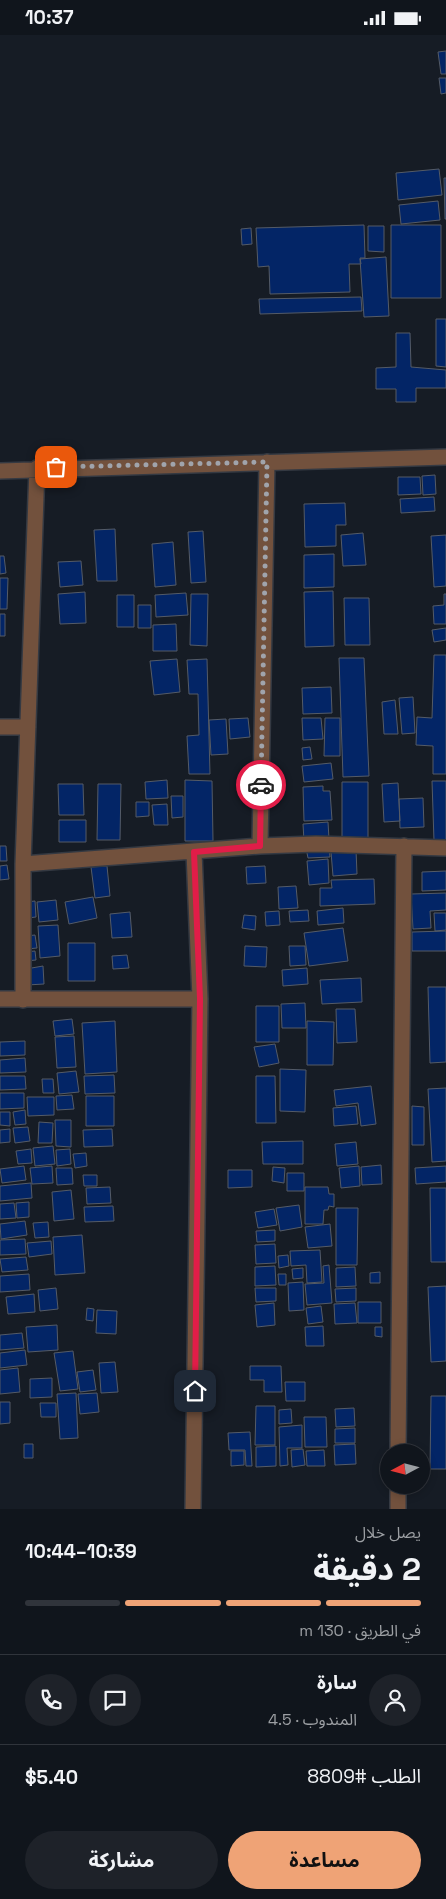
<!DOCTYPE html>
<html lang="ar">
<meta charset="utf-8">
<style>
:root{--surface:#10151c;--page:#1e2229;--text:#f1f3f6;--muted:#9c9fa3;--line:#30343b;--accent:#efa376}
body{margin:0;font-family:"Space Grotesk","Noto Sans Arabic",sans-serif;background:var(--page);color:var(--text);direction:rtl;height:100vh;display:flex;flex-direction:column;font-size:19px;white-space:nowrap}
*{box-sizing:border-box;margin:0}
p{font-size:16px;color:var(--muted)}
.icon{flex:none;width:28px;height:28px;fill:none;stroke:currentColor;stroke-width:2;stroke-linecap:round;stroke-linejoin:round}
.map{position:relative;height:1474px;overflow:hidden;direction:ltr}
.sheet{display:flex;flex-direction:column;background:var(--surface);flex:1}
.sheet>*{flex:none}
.needle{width:32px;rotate:263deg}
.tools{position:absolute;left:380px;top:1409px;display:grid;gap:10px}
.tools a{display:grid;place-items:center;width:50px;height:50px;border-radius:50%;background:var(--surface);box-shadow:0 2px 8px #0003,0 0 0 1px var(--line);font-size:25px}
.pin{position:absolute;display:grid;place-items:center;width:42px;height:42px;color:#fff;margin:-21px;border-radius:10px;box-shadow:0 2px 8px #0006}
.courier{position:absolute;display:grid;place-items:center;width:50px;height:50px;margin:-25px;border:4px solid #e11d48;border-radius:50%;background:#fff;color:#222;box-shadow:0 1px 6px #0007}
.headline em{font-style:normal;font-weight:700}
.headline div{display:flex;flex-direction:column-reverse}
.headline{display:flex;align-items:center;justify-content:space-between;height:85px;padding:0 25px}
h1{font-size:32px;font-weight:700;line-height:38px}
.bar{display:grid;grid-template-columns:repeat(4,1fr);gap:8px 5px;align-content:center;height:60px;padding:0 25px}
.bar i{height:6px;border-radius:4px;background:var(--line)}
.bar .active{background:var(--accent)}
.bar p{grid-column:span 4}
.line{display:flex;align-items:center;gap:12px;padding:0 25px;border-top:1px solid var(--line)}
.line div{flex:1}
.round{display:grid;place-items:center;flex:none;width:52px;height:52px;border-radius:26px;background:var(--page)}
.action{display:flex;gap:10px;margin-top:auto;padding:10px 25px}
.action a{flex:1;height:58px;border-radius:30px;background:var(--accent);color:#111;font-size:20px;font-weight:700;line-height:58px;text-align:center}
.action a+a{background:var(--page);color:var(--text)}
.status{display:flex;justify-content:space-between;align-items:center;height:35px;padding:0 25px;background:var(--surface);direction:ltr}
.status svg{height:14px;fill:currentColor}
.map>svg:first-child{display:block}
</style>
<div class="status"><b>10:37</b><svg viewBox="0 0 49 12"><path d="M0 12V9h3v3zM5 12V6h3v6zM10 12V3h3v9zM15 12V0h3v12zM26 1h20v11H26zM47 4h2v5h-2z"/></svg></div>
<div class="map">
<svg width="446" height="1474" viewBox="0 0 446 1474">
<rect width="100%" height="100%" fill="#161c25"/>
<path fill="#032566" stroke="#545b67" d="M446 16V39H441L438 17Z
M439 43H446V58L441 59Z
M439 134 442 160 398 165 396 138Z
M444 143H446V184H445Z
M438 166 440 185 401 189 399 170Z
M364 190 365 223H360L361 229H349L350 257 270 259 269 231 258 232 256 193Z
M391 190H441V263H391Z
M368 191H384V217L368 216Z
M251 193 252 209 242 210 241 194Z
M386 222 389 281 364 282 360 224Z
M361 262 362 276 260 279 259 264Z
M436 284H446V332L436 331Z
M396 298H410L411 332 446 335V353H416V367H396V354H376V333L396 332Z
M435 440 436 459 423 460 422 441Z
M398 442H420L421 459 398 460Z
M434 462 435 476 401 478 400 464Z
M345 468 346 490H336V511L305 512 304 469Z
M115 494 117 546H97L94 495Z
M203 496 206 547 191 548 188 497Z
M363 498 366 530 343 531 341 500Z
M446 500V551L434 552 431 501Z
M173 507 176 550 155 552 152 509Z
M334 519V552L304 553V520Z
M0 521H4L6 538 0 539Z
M81 526 83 550 60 552 58 527Z
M0 543H8L7 574H0Z
M333 556 334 611 305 612 304 557Z
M85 557 86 588 60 589 58 559Z
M186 558 188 580 156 582 155 560Z
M191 559H208L207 611 190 610Z
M444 559H446V589H434L433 571 444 570Z
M117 560H134V592H117Z
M344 563H369L370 610H345Z
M138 570H151V593H138Z
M0 579H5V601H0Z
M176 589 177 616H153V590Z
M446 593V605L434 607 432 595Z
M434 620H446V739H433V711L416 710 417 682 432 683Z
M339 623H364L369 741 343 742Z
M177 624 180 657 154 660 150 626Z
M207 624 210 739H189L187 701 199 700 198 659H189L187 625Z
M331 652 332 678 303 679 302 653Z
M413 662 415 698 402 699 399 663Z
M395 665 398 699H384L382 667Z
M248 683 250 702 230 704 229 684Z
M302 683H321L323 704 303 705Z
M325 683H340V721H324Z
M226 684 228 719 211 720 209 685Z
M310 712 312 724 303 725 302 713Z
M331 728 333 744 304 747 302 731Z
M167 745 168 763 146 764 145 747Z
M185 745 212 746 213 806H185Z
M432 746H446V806H434Z
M342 747H368V805H342Z
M398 748 400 786 384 787 382 749Z
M58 749H83L84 780H59Z
M98 749H121L120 805H97Z
M323 751V756H330L332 785 304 786 303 752Z
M171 761H183V782L172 783Z
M423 763 424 792 400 793 399 764Z
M136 767H149V781L136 782Z
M167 769 168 790H154L152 770Z
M59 785H86V807H59Z
M328 787 329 804 304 806 303 789Z
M0 811H6L7 826H0Z
M329 811 330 822 308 823 306 813Z
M356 815 357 839 333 841 331 817Z
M328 824 329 848 309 850 307 826Z
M7 830 9 844 0 845V831Z
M107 831 110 861 95 863 91 832Z
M265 831 266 848 247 849 246 832Z
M446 836V855L422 856V837Z
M374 844 375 869 320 871V853H332L331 845Z
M296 851 298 873 279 874 278 852Z
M446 858V875L430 876 431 893 413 894 411 859Z
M93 862 97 883 69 889 65 867Z
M56 865 58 885 39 887 37 867Z
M35 866 36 882 27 883 26 867Z
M343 873 344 888 318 890 317 876Z
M308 875 309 886 290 887 289 876Z
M279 876 280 890 266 891 265 877Z
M130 877 132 902 112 903 110 879Z
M434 878H446V895L435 896Z
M244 880 256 881 255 895 242 893Z
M58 890 60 921 40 923 38 891Z
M343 893 348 926 309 931 304 898Z
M446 896V916H412V897Z
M35 900 37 913 27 914 26 901Z
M68 908H95V946H68Z
M245 911 267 912 266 932 244 931Z
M289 911H305L306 930 290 931Z
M35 916 36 925 26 926 25 917Z
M127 920 129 933 113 934 112 921Z
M43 931 44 949 27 950 26 934Z
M307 933 308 949 283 951 282 935Z
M361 943 362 967 322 969 320 945Z
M428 952H446V1027L430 1028Z
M305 968 306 993H282L281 969Z
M256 971H279V1007H256Z
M336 974H355L357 1007 337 1008Z
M72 984 74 999 55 1001 53 986Z
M115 986 117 1037 85 1039 82 988Z
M307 986 334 987 333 1030H307Z
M74 1001 76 1032 57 1033 55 1002Z
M25 1006V1020L0 1021V1007Z
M275 1009 279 1028 259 1032 254 1012Z
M25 1023 26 1037 0 1038V1025Z
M280 1034 306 1035 305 1077 280 1076Z
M76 1036 79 1057 59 1059 57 1038Z
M114 1040 115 1058 85 1059 84 1041Z
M0 1041H25L26 1054 0 1055Z
M256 1041H275L276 1088H256Z
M42 1044H53L54 1058H43Z
M371 1051 376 1089 361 1091 358 1068 336 1071 334 1055Z
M446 1053V1126L432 1127 428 1054Z
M0 1058H24V1073L0 1074Z
M72 1060 74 1074 57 1075 56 1061Z
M86 1061H114V1091H86Z
M27 1062H54V1080L28 1081Z
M356 1071 358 1089 334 1091 333 1073Z
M412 1071 424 1072V1110H412Z
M25 1075 26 1089 15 1090 13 1077Z
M0 1077H10V1091L0 1090Z
M55 1085H71V1112L56 1111Z
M39 1087 53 1088 52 1108H38Z
M28 1092 30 1106 15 1108 13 1093Z
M10 1094V1107L0 1108V1095Z
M112 1094 113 1111 84 1112 83 1095Z
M303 1106V1129H263L262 1107Z
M356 1107 358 1129 337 1131 335 1109Z
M53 1111 55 1129 35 1131 33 1113Z
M31 1114 32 1128 18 1129 16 1116Z
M70 1114 71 1129 57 1131 56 1115Z
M86 1118 87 1131 75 1133 73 1119Z
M381 1130 382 1149 362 1150 361 1132Z
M24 1131 26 1145 2 1148 0 1134Z
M52 1131 53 1148 32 1149 30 1133Z
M359 1131 360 1151 341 1153 339 1133Z
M446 1131V1147L416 1149 415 1133Z
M273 1132 285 1133 284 1148 272 1146Z
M56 1133H72L73 1149 57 1150Z
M228 1135H252V1152L228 1153Z
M287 1138H304V1156H287Z
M83 1140H97V1151H84Z
M31 1148 32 1163 0 1166V1151Z
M110 1152 111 1168 87 1169 86 1153Z
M305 1152H328L329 1159H334V1172L329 1171 328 1175H324L323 1189H305Z
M430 1153H446V1227H431Z
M71 1155 74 1184 54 1186 52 1157Z
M29 1167V1182L17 1183 16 1168Z
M14 1168 16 1183 0 1184V1169Z
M299 1170 302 1192 280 1196 276 1173Z
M113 1171 114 1186 85 1187 84 1172Z
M336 1173H358L357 1230H336Z
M274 1174 277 1190 258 1193 255 1177Z
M25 1186 27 1200 1 1204 0 1189Z
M48 1187 49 1202 35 1203 33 1188Z
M330 1189 332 1211 308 1213 305 1192Z
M275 1195V1206L257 1207 256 1196Z
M82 1200 85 1238 55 1240 53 1202Z
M25 1204 26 1219 0 1220V1205Z
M51 1206 52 1219 29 1222 27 1208Z
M275 1209 276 1228 256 1229 255 1210Z
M320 1215 322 1247 307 1248 306 1230 291 1231 290 1216Z
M288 1220 289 1231 279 1233 278 1221Z
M26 1222 28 1235 2 1237 0 1224Z
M329 1230 332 1268 307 1270 305 1249 324 1248 323 1231Z
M275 1231 276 1250 255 1251V1232Z
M355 1232 356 1251 336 1252V1233Z
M303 1233V1243L293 1244 292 1234Z
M380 1237V1248H370V1238Z
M29 1239 30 1255 0 1257V1241Z
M278 1239H286V1250H279Z
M303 1247 304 1275 289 1276 288 1248Z
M446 1251V1326L431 1327 428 1252Z
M56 1253 58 1274 40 1276 38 1255Z
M255 1253H276V1266L256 1267Z
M356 1253V1266L336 1267 335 1254Z
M34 1259 35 1277 8 1279 6 1262Z
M358 1267H381V1288H358Z
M274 1268 275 1290 257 1292 255 1270Z
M355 1268 357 1288 335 1289 334 1269Z
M321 1271 323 1287 308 1289 306 1273Z
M87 1273 94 1274 93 1286 86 1285Z
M97 1275 117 1276 116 1299 96 1298Z
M57 1290 58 1315 28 1317 26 1292Z
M323 1291 324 1311H306L305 1292Z
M375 1292H382V1302L375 1301Z
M22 1298 24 1313 0 1315V1300Z
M25 1315 27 1330 0 1333V1318Z
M73 1316 78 1354 60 1356 54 1318Z
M115 1327 118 1357 101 1358 99 1328Z
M250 1331H281L282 1357H264V1345H250Z
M18 1333 20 1357 0 1359V1335Z
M93 1335 96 1355 80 1357 77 1337Z
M52 1343V1362L30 1363V1344Z
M285 1347H305V1366H286Z
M76 1358 78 1403 60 1404 57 1359Z
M97 1358 99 1377 80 1379 78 1359Z
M431 1361H446V1434H430Z
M0 1367H10V1388L0 1389Z
M40 1368H56V1382H41Z
M256 1371H275V1410H255Z
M354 1373 355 1391 336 1392 335 1374Z
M291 1374 292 1388 279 1389V1375Z
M304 1382H326L327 1412H305Z
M302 1390V1413H287L288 1430 280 1431 279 1392Z
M355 1393V1408H335V1394Z
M250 1397 252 1431H246L245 1415H229L228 1398Z
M24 1409H33V1423H24Z
M355 1409 356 1429 335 1430 334 1410Z
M276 1411V1431L256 1432V1412Z
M303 1414 305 1430 292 1432 291 1415Z
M324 1415 325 1431H307L306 1416Z
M231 1416H244V1430L231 1431Z"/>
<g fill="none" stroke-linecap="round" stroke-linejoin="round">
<g stroke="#343942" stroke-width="18">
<path id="street" d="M0 436 446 422
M0 692H28
M260 811 267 427
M23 829 260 811 316 809 446 813
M0 964H200
M23 965V829L37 433
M398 1418 404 811
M193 1474 200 964 194 817
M398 1474V1450"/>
</g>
<use href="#street" stroke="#72513d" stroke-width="15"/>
</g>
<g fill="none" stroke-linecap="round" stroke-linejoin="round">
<path stroke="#a0a4ac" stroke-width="5" stroke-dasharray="0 9" d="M56 432 267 427 261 750"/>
<path stroke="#e11d48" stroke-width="6" d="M195 1356 200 964 194 817 260 811 261 750"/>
</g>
</svg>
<div class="tools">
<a><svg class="needle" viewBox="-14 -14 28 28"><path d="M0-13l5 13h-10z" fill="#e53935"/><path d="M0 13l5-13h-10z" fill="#9c9fa3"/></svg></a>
</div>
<div class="pin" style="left:56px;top:432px;background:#ea580c"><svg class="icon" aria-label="bag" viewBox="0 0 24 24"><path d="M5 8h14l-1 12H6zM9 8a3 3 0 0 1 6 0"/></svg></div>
<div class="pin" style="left:195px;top:1356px;background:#1f2937"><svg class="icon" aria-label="home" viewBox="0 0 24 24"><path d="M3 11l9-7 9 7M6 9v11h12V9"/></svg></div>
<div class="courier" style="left:261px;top:750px"><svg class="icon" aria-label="car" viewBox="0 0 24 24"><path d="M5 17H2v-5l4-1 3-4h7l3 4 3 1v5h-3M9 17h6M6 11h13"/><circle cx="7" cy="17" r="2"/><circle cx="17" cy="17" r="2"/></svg></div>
</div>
<section class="sheet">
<div class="headline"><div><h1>2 دقيقة</h1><p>يصل خلال</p></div><em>10:39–10:44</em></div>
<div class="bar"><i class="active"></i><i class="active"></i><i class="active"></i><i></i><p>في الطريق · 130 m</p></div>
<div class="line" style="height:90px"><a class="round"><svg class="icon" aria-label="person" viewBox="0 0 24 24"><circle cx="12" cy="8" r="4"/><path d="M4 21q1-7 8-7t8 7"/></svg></a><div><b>سارة</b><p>المندوب · 4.5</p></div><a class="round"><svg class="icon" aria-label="chat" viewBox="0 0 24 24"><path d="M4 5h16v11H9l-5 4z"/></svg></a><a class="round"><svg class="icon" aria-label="phone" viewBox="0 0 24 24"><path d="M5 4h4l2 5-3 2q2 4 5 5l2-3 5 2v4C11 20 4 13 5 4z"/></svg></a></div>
<div class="line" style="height:65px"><div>الطلب #8809</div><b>$5.40</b></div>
<div class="action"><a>مساعدة</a><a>مشاركة</a></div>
</section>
